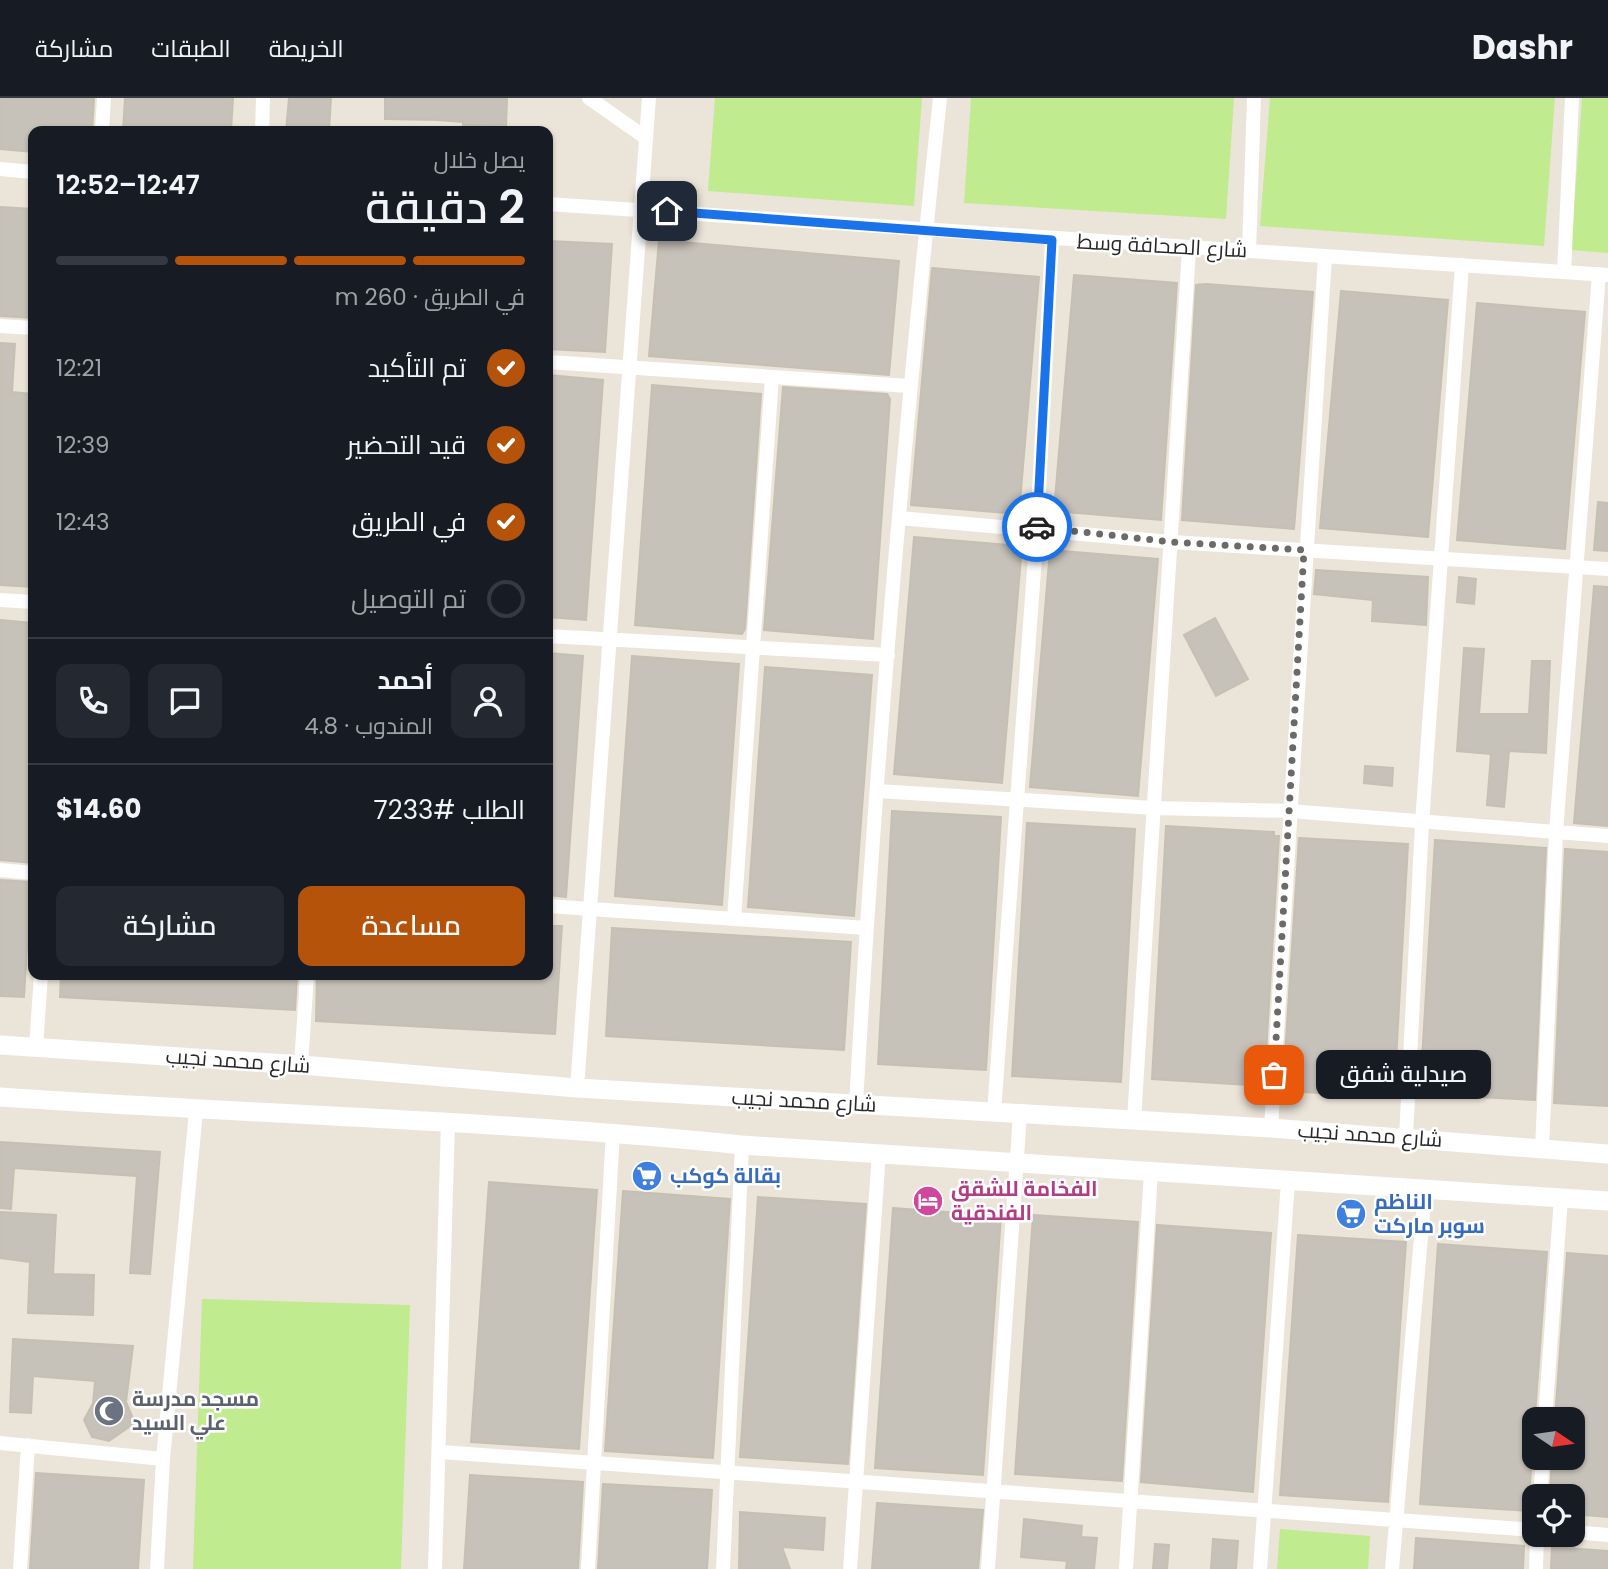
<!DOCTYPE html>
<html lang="ar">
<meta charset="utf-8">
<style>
:root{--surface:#171b24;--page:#242831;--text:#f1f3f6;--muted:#9ea1a6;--line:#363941;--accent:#b45309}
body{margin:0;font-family:Poppins,Cairo,sans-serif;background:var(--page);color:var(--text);direction:rtl;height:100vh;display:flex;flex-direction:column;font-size:26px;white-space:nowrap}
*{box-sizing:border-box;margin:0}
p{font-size:23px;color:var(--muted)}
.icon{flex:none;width:38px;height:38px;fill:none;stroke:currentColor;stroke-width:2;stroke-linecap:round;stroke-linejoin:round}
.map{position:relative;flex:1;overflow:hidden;direction:ltr}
.panel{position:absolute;left:28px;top:28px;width:525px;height:854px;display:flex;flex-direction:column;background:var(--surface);border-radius:14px;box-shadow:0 2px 5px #0004;direction:rtl}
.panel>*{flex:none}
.needle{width:46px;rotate:103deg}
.controls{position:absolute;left:1522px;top:1309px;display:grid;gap:14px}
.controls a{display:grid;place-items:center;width:63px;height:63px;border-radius:14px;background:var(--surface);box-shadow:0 2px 5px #0004;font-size:35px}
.pin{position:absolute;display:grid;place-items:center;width:60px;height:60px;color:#fff;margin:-30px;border-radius:14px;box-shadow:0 4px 10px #0006}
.courier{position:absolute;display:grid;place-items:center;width:70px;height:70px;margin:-35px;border:5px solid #1a73e8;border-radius:50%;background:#fff;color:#222;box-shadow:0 2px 9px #0007}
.bubble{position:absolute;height:49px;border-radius:14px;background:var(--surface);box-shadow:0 2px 5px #0004;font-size:23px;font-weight:600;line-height:49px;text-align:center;direction:rtl}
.summary em{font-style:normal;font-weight:600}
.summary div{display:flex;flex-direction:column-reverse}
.summary{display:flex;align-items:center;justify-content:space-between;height:119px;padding:0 28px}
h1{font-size:46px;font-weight:600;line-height:52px}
.bar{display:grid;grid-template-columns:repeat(4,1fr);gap:10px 7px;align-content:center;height:84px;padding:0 28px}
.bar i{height:9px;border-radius:5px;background:var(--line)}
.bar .active{background:var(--accent)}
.bar p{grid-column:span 4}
.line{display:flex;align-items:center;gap:18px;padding:0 28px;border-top:2px solid var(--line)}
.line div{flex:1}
.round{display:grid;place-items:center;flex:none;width:74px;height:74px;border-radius:14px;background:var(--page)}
ol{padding:0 28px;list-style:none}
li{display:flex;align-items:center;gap:21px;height:77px}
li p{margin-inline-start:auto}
li .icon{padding:7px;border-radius:50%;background:var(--accent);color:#fff;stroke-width:4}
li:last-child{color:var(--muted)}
li i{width:38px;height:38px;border:4px solid var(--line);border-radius:50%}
.primary-button{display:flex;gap:14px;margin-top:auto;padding:14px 28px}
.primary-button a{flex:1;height:80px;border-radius:14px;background:var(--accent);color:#fff;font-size:28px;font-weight:600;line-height:80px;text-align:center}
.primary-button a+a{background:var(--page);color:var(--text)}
header{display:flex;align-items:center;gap:42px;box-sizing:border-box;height:98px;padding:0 35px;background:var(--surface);border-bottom:2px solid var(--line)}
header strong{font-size:33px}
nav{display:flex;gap:38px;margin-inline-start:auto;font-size:24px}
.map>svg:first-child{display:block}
</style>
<header>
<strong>Dashr</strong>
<nav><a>الخريطة</a><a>الطبقات</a><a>مشاركة</a></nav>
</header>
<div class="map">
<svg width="1608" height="1471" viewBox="0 0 1608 1471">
<rect width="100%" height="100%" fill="#ebe4d9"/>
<path fill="#c0eb8f" d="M715 0H922L914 108 708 93Z
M971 0H1234L1226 121 964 105Z
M1270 0H1555L1544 148 1260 128Z
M1582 0H1608V155L1571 152Z
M202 1201 410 1207 401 1471H193Z
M1280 1431 1370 1438 1368 1471H1277Z"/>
<path fill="#c6c1b9" stroke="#c6c0b3" stroke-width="2" d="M0 0H94L92 33H33V54L0 51Z
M125 0H233L231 33H123Z
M289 0H331L329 33H286Z
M385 0H507L506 29 463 27V24L437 22 385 21Z
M0 109 33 111V220L0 218Z
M659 142 899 163 889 277 649 258Z
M548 143 612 146 605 254 548 251Z
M932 170 1039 179 1019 416 911 407Z
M1074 177 1177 185 1161 422 1054 413Z
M1206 186 1313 194 1294 431 1182 422 1196 187Z
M1341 193 1448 202 1428 439 1320 430Z
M1477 205 1585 214 1565 451 1457 442Z
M0 245 15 246 12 294 33 296V489L0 487Z
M548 277 603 282 586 522 548 519Z
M652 287 761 296 745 531 742 536 635 527Z
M783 289 887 296 890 301 873 541 764 532Z
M1598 404 1608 405V453L1594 452Z
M914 439 1022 448 1002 685 894 676Z
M1050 452 1158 461 1138 698 1030 689Z
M1316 472 1428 479 1426 527 1372 523 1373 502 1314 496Z
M1459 479 1476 481 1474 506 1457 504Z
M1594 488 1608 489V728L1574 725Z
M1215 520 1248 581 1216 598 1184 537Z
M0 522 33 525V765L0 762Z
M1464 550 1484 551 1479 616H1529L1532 563H1550L1546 655 1509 653 1504 709 1487 707 1491 656 1457 653Z
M548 555 583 558 566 799 548 797Z
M632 558 739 566 722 807 615 798Z
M765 569 872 577 854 818 748 809Z
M1365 668 1393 670 1392 688 1364 685Z
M892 713 1001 719 986 972 878 966Z
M1027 725 1135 731 1121 984 1012 978Z
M1166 728 1274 734V738H1279L1264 988 1152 981Z
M1299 740 1408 746 1394 999 1285 993 1283 989Z
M1435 742 1546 750 1535 1002 1420 996Z
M1565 751 1608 754V1008L1554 1005Z
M0 782 31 784 24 899 0 898Z
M548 828H562L555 936 316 923 317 877H548Z
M612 830 851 844 844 952 606 938Z
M61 877H297L295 912 60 899Z
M0 1044 160 1054 150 1176 130 1175 137 1078 14 1070 11 1111 0 1110Z
M489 1084 597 1092 579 1351 471 1344Z
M623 1093 730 1101 713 1360 605 1353Z
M758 1099 866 1106 848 1366 740 1359Z
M893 1110 1001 1118 983 1377 875 1370Z
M0 1114 56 1117 53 1176 94 1177 93 1217 28 1215 30 1164 0 1160Z
M1033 1117 1138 1124 1122 1383 1015 1376Z
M1157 1127 1271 1135 1253 1394 1141 1384Z
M1298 1137 1406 1144 1388 1404 1280 1397Z
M1438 1146 1547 1154 1528 1413 1420 1406Z
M1567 1155 1608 1158V1419L1573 1416V1398H1550L1552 1360H1573V1321H1555Z
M13 1241 133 1248 126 1304 135 1325 109 1343 92 1339 84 1322 93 1305 95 1283 33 1278 31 1315 10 1314Z
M36 1375 144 1382 138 1471H30Z
M470 1377 583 1384 578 1471H464Z
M603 1386 712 1392 707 1471H598Z
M877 1405 983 1412 978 1471H872Z
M740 1414 825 1420 823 1452 782 1449 790 1471H739Z
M1024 1421 1082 1428 1081 1439 1097 1440 1094 1471H1066L1067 1463 1021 1459Z
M1416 1440 1524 1448 1523 1471H1414Z
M1213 1441 1238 1443 1236 1471H1211Z
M1155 1446 1169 1447 1167 1471H1153Z
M1552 1449 1608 1453V1471H1551Z"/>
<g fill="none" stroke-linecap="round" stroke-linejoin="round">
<path stroke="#fff" stroke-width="14" d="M589 0 646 40
M102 33 104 0
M262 33 263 0
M0 71 33 74
M548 106 1608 177
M1249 153 1254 0
M1564 174 1572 0
M0 228 33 230
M548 264 909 288
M899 420 1172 444 1608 471
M0 502 33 504
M548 538 888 557
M878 693 1153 710 1289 713 1608 738
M0 772 33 775
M548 808 866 830
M734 821 772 279
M36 949 41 877
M301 967 307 877
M577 990 649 0
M856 1006C875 670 904 335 940 0
M994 1014 1037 432 1052 142
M1134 1022 1189 151
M1271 1030 1325 158
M1406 1039 1422 725 1462 167
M1542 1051 1556 734 1599 176
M1545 1321 1561 1100
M0 1345 163 1361
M441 1354 1535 1432
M1540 1398 1543 1360
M1573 1434 1608 1437
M20 1471 28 1347
M157 1471 163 1361 196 1013
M435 1471 448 1024
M588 1471 613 1034
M723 1471 742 1047
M850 1471 879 1054
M988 1471 1020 1016
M1126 1471 1151 1074
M1260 1471 1288 1084
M1392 1471 1425 1093
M1536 1471 1537 1437"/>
<path stroke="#fff" stroke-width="19" d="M0 947 301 967 577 990 1271 1030 1608 1056
M0 999C247 1016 495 1022 742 1047L1608 1103"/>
</g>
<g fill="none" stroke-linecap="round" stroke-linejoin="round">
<path stroke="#6c6a66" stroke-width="7" stroke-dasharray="0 12.6" d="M1037 429 1172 444 1304 452 1274 977"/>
<path stroke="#1a73e8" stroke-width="9" d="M667 113 1052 142 1037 429"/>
</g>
<defs>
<g id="supermarket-disc" transform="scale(1.575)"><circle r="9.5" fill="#3f7fe0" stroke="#fff"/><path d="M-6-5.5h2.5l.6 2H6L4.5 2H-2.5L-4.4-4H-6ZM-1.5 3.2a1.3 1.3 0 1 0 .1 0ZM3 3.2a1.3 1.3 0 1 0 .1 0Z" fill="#fff"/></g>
<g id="hotel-disc" transform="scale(1.575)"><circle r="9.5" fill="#d1479c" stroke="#fff"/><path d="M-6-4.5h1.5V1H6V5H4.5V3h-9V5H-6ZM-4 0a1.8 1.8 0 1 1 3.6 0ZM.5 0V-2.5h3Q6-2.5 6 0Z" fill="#fff"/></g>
<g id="mosque-disc" transform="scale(1.575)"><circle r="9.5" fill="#6b7280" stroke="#fff"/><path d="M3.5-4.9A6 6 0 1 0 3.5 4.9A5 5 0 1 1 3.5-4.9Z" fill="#fff"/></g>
</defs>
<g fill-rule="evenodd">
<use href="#supermarket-disc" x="647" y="1078"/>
<use href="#hotel-disc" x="928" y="1103"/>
<use href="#supermarket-disc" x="1351" y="1116"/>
<use href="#mosque-disc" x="109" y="1313"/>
</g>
<g text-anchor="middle" stroke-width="5" stroke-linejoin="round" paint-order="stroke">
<g font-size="21" fill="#282828" stroke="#fff">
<text transform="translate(1162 148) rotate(3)" y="7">شارع الصحافة وسط</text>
<text transform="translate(238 963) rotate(4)" y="7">شارع محمد نجيب</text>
<text transform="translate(804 1003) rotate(3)" y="7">شارع محمد نجيب</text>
<text transform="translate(1370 1037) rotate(4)" y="7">شارع محمد نجيب</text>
</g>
<g font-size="21" font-weight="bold" fill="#366cbe" stroke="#fff" text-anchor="start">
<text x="670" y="1085">بقالة كوكب</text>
<text x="1374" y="1111">الناظم<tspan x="1374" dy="24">سوبر ماركت</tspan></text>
</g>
<g font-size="21" font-weight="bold" fill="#b23c85" stroke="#fff" text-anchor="start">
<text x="951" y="1098">الفخامة للشقق<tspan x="951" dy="24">الفندقية</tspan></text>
</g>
<g font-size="21" font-weight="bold" fill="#5b616d" stroke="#fff" text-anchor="start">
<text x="132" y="1308">مسجد مدرسة<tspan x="132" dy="24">علي السيد</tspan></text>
</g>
</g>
</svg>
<div class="controls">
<a><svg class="needle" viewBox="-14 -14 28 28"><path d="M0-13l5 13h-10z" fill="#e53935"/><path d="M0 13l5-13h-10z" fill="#9ea1a6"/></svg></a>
<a><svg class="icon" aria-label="locate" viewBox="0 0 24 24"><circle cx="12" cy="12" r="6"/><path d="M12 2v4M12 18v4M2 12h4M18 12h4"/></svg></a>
</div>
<div class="pin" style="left:1274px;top:977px;background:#ea580c"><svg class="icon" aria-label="bag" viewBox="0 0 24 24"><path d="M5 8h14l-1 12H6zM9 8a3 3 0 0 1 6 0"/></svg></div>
<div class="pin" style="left:667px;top:113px;background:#1f2937"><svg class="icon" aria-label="home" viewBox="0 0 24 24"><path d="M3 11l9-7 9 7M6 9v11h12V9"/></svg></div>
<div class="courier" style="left:1037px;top:429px"><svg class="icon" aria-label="car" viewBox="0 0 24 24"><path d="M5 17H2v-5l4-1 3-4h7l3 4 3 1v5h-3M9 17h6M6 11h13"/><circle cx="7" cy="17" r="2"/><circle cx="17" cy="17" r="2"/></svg></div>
<div class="bubble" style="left:1316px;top:952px;width:175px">صيدلية شفق</div>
<section class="panel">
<div class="summary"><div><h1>2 دقيقة</h1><p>يصل خلال</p></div><em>12:47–12:52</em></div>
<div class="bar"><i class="active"></i><i class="active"></i><i class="active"></i><i></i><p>في الطريق · 260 m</p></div>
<ol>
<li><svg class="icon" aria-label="check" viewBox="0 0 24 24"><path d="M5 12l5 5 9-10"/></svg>تم التأكيد<p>12:21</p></li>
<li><svg class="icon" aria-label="check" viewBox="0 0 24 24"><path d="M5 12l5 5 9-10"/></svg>قيد التحضير<p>12:39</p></li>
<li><svg class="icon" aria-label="check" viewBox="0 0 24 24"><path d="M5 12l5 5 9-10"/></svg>في الطريق<p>12:43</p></li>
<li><i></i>تم التوصيل</li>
</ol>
<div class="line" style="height:126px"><a class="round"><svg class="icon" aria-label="person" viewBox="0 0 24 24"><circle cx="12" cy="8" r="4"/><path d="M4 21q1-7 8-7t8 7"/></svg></a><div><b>أحمد</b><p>المندوب · 4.8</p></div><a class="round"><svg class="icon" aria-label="chat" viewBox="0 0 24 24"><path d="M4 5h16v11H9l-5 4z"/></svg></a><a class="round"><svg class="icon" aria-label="phone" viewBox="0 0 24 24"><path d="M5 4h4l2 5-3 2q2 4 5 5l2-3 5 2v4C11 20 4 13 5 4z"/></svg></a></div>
<div class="line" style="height:91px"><div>الطلب #7233</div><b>$14.60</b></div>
<div class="primary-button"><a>مساعدة</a><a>مشاركة</a></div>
</section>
</div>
